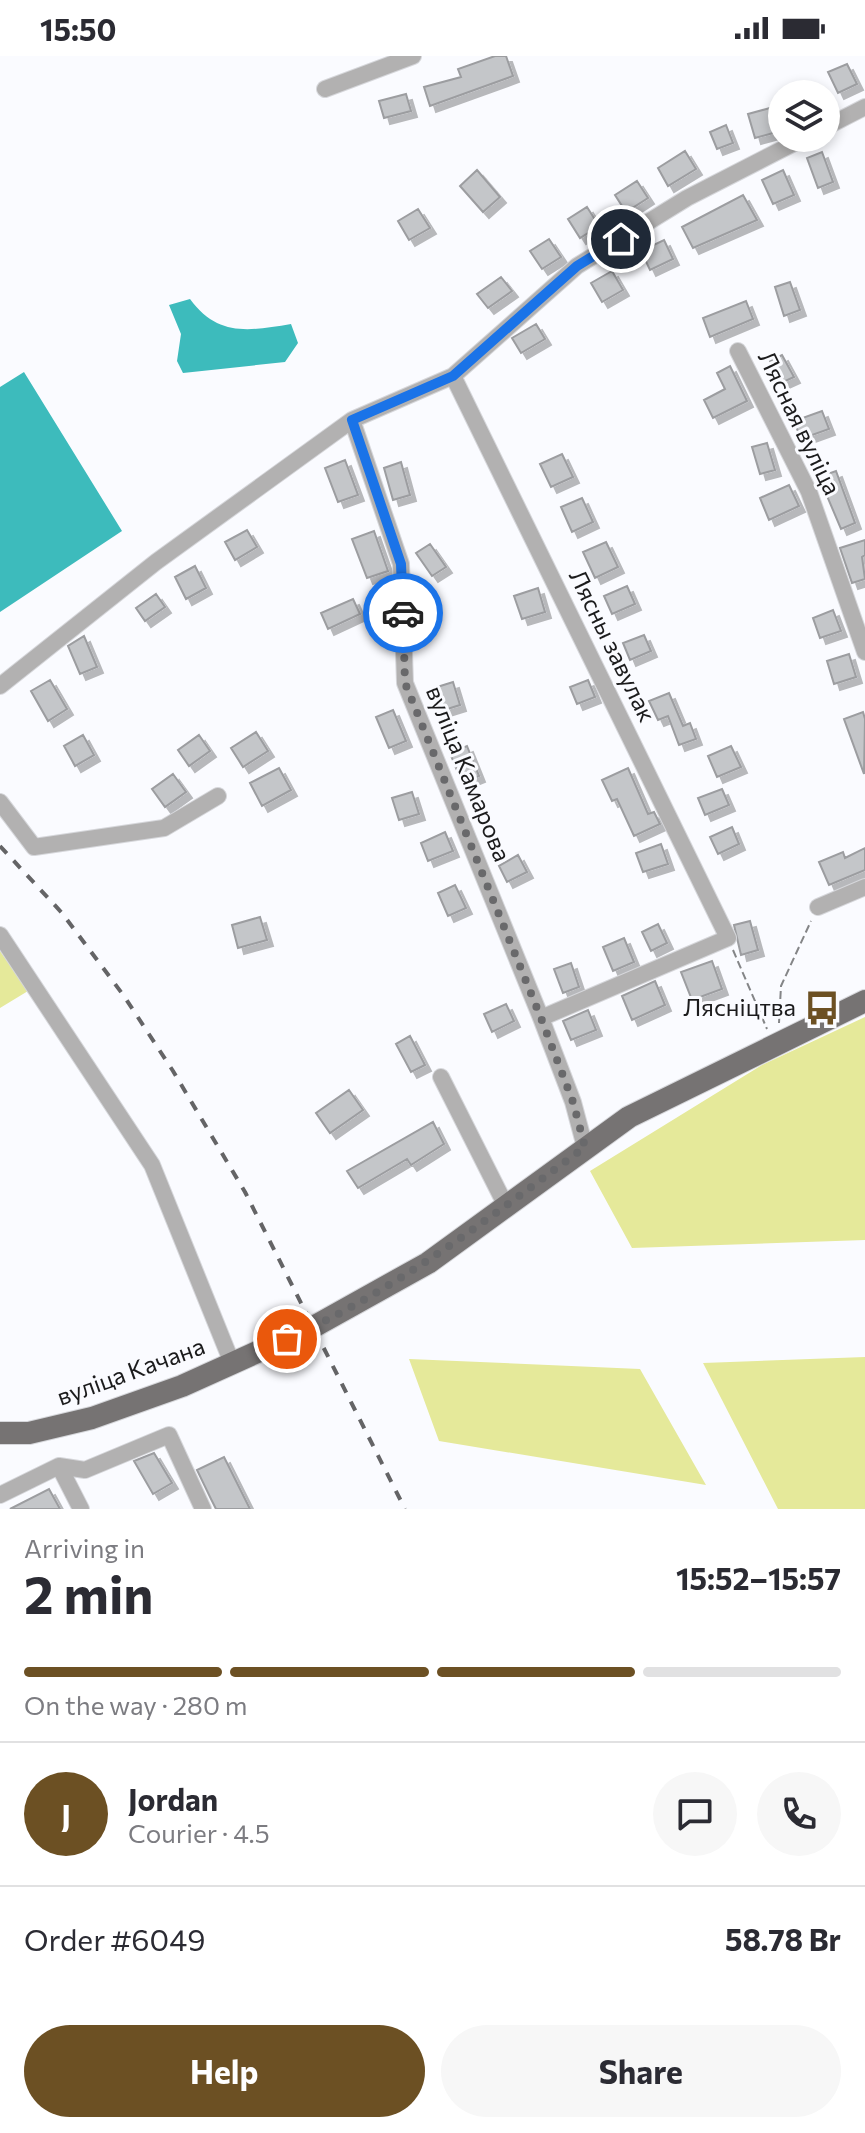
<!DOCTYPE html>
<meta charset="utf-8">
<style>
:root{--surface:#fff;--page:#f7f7f7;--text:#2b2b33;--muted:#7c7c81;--line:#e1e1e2;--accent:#6c5023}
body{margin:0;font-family:Commissioner,sans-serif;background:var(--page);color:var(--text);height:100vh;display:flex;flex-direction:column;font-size:30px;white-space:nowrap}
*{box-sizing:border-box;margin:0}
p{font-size:26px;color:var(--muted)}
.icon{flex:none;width:44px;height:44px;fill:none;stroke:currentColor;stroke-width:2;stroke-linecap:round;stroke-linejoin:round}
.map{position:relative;height:1453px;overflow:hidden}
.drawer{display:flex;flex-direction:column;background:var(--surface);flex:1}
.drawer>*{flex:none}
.controls{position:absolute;left:768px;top:24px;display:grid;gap:16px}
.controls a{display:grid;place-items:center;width:72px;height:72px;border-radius:50%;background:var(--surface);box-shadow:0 4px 12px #0003;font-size:40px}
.pin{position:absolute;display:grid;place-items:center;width:68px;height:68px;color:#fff;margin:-34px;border:4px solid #fff;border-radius:50%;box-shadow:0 2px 8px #0007}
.courier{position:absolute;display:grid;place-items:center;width:80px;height:80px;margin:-40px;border:6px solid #1a73e8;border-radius:50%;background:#fff;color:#222;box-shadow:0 2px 10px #0007}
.head em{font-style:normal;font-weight:700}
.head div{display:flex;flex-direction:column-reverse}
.head{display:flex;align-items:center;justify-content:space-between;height:136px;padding:0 24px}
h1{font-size:52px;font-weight:700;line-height:60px}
.bar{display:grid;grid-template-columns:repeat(4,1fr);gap:12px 8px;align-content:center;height:96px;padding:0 24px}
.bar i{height:10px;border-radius:6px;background:var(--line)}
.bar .on{background:var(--accent)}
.bar p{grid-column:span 4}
.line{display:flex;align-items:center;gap:20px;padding:0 24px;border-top:2px solid var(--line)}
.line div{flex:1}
.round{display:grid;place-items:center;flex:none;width:84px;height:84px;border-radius:42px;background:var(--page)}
.button{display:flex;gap:16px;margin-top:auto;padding:16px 24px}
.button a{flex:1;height:92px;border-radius:48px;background:var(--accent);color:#fff;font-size:32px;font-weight:700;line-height:92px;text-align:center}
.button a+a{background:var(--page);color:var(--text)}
.status{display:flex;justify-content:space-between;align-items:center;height:56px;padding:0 40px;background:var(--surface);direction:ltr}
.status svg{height:22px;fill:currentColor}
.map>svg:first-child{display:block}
</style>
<div class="status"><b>15:50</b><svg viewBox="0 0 49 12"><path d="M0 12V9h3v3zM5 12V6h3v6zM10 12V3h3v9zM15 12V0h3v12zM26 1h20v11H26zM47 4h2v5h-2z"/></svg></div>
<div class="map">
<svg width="865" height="1453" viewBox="0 0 865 1453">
<defs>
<filter id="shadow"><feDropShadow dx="6" dy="6" stdDeviation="0" flood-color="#0004"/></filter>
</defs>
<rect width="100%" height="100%" fill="#fafbff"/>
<path fill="#e5e99a" d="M0 895 28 935 0 952Z
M865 961V1184L632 1192 590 1115 762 1009Z
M865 1301V1453H778L703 1307Z
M409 1303 640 1313 706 1429 439 1385Z"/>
<path fill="#3dbbbc" d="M190 243C218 281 249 275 291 268L298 287 285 306 183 317 177 305 181 278 169 249Z
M24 316 122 475 0 556V331Z"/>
<path fill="#c4c6c9" stroke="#9c9da0" stroke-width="2" filter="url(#shadow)" d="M495 0H506L513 20 430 50 424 31 461 21 458 13Z
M847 8 857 28 838 37 828 16Z
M406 38 411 55 384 62 379 45Z
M770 52 777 76 755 82 748 58Z
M726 69 733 87 717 93 710 76Z
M685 95 696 113 668 130 658 112Z
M822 96 833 126 818 132 807 102Z
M477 114 500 141 483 156 460 130Z
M783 114 794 139 773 148 762 124Z
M637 125 648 142 626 156 615 139Z
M743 139 757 164 693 192 682 171Z
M587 151 599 170 580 182 568 163Z
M418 153 430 172 409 184 398 165Z
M549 183 561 201 542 213 530 195Z
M664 184 673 203 650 214 641 195Z
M612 215 623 234 602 246 591 227Z
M501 221 512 235 488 252 477 238Z
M790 226 800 254 784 260 775 231Z
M746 245 753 263 710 281 703 262Z
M536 268 545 283 521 297 512 282Z
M782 299 794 321 781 327 770 305Z
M730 310 747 345 713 362 704 344 725 333 717 317Z
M822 355 829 373 801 383 794 365Z
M767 387 775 414 760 418 752 391Z
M562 398 573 421 551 431 540 408Z
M345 404 358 439 338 446 325 412Z
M401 406 410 439 393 444 384 412Z
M836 415 855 467 841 473 819 421Z
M789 429 799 450 769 464 760 442Z
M582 442 593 466 572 476 561 451Z
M247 474 257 491 235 504 225 486Z
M374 475 388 515 367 522 352 483Z
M865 484V499L862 501 865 523 852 527 840 492Z
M606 486 618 511 595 522 583 496Z
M430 488 446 511 432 520 416 497Z
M195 510 206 532 186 543 175 521Z
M627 530 635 548 612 558 604 540Z
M538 532 545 556 522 563 514 540Z
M156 538 165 551 145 565 136 552Z
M353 543 360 558 328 573 321 557Z
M833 554 841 575 820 582 813 562Z
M644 579 651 595 630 604 623 587Z
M84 580 97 611 80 618 68 590Z
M849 598 856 621 834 628 827 605Z
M50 624 67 653 48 665 31 635Z
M588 624 595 641 577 648 570 631Z
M453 626 460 649 441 655 434 632Z
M669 637 683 670 690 667 696 683 679 689 668 660 658 664 649 645Z
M393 654 406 685 389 692 376 661Z
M863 656 865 663 864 718 844 663Z
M256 676 268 695 243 711 231 692Z
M83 679 94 699 75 710 64 690Z
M199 679 210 695 189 710 178 694Z
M467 690 479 720 462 727 450 697Z
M731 690 741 711 717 721 708 700Z
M279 712 291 734 262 750 250 727Z
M628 712 648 758 654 756 660 768 634 780 617 743 612 745 602 724Z
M173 718 186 736 165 751 152 733Z
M722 733 729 749 705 759 698 742Z
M412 736 419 758 399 764 392 742Z
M732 771 739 788 718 798 710 781Z
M445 776 453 795 428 805 421 787Z
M661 788 668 808 643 816 636 797Z
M865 792V814L829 829 819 806 843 796 845 802Z
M518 799 527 816 507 826 499 810Z
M455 829 466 852 448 860 438 837Z
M260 861 267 884 238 892 232 869Z
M750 865 758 894 741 899 734 869Z
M658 868 667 887 651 895 642 876Z
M624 882 634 906 613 915 603 891Z
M712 905 722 933 692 944 681 916Z
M571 907 579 931 563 937 554 913Z
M655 925 665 949 632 964 622 940Z
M506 948 514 965 492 976 484 958Z
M588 954 596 974 571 984 563 965Z
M410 980 425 1009 411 1016 396 988Z
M349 1034 363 1054 330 1077 316 1057Z
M433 1066 444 1088 411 1109 407 1103 358 1132 347 1115Z
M154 1397 172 1427 153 1438 134 1405Z
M224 1401 250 1453H216L211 1443 197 1414Z
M49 1433 60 1453H10Z"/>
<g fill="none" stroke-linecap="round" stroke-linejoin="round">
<g stroke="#d6d7db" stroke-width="18">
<path id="minor" d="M325 33 413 0
M826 71 865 51
M738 295 809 436 865 596
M453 320 728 882 541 962
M352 364 401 508 405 627 541 962 573 1046 585 1091
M0 630 156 506 352 364 453 320 577 210 687 142 804 82
M0 746 34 791 164 772 218 740
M818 851 865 831
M0 879 152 1109 232 1307
M441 1021 506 1150
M59 1410 81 1453
M0 1439 59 1410 85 1414 169 1379 203 1453"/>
</g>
<g stroke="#d6d7db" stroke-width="24">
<path id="major" d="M0 1377H29L92 1362 182 1330 315 1270 428 1207 629 1061 865 945"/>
</g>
<path stroke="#848587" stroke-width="2" stroke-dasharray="8 4" stroke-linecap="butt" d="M733 894 767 973
M779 967 781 930 811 865"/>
<use href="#minor" stroke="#b2b1b1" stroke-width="16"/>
<use href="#major" stroke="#767373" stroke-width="22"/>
<path stroke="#646466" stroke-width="4" stroke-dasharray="10 10" stroke-linecap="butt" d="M0 790 62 857 124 940 173 1015 245 1136 405 1453"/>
</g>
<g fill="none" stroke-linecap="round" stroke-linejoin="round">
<path stroke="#69696b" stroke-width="8" stroke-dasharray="0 14.4" d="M287 1283C397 1234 489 1162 585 1091L573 1046 541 962 405 627 403 557"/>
<path stroke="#1a73e8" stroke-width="10" d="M403 557 401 508 352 364 453 320 577 210 621 183"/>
</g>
<defs>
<g id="bus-bare" transform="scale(2.76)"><path d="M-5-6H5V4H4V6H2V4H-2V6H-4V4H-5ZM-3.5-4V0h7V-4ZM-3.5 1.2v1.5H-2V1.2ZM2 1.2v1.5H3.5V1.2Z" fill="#6c5023" stroke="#fafbff" stroke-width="2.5" paint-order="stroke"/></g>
</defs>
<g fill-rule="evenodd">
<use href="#bus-bare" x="822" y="952"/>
</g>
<g text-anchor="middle" stroke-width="6" stroke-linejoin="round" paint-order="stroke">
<g font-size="24" fill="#1b1b1c" stroke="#fafbff">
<text transform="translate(799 367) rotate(64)" y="8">Лясная вуліца</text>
<text transform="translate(612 590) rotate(64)" y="8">Лясны завулак</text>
<text transform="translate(468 718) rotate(68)" y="8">вуліца Камарова</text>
<text transform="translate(131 1316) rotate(-20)" y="8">вуліца Качана</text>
</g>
<g font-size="24" fill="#1b1b1c" stroke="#fafbff" text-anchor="end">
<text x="796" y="960">Лясніцтва</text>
</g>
</g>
</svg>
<div class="controls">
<a><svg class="icon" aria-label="layers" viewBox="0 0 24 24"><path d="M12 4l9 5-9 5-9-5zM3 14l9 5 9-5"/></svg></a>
</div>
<div class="pin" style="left:287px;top:1283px;background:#ea580c"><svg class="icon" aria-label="bag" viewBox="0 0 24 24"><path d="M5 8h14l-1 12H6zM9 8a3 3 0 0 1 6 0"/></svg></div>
<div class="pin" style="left:621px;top:183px;background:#1f2937"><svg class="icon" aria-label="home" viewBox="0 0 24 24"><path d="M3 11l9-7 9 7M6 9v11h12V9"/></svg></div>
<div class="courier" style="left:403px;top:557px"><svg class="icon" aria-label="car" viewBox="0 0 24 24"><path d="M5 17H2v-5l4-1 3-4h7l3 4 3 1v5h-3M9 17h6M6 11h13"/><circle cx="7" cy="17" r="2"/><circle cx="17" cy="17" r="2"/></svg></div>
</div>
<section class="drawer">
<div class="head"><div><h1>2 min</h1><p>Arriving in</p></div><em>15:52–15:57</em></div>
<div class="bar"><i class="on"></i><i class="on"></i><i class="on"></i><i></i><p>On the way · 280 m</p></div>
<div class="line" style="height:144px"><b class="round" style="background:var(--accent);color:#fff">J</b><div><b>Jordan</b><p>Courier · 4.5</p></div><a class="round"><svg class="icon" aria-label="chat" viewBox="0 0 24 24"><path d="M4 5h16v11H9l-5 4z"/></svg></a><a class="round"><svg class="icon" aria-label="phone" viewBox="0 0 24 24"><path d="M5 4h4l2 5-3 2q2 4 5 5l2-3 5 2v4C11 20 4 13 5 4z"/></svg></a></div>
<div class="line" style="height:104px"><div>Order #6049</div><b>58.78 Br</b></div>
<div class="button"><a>Help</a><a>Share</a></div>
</section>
